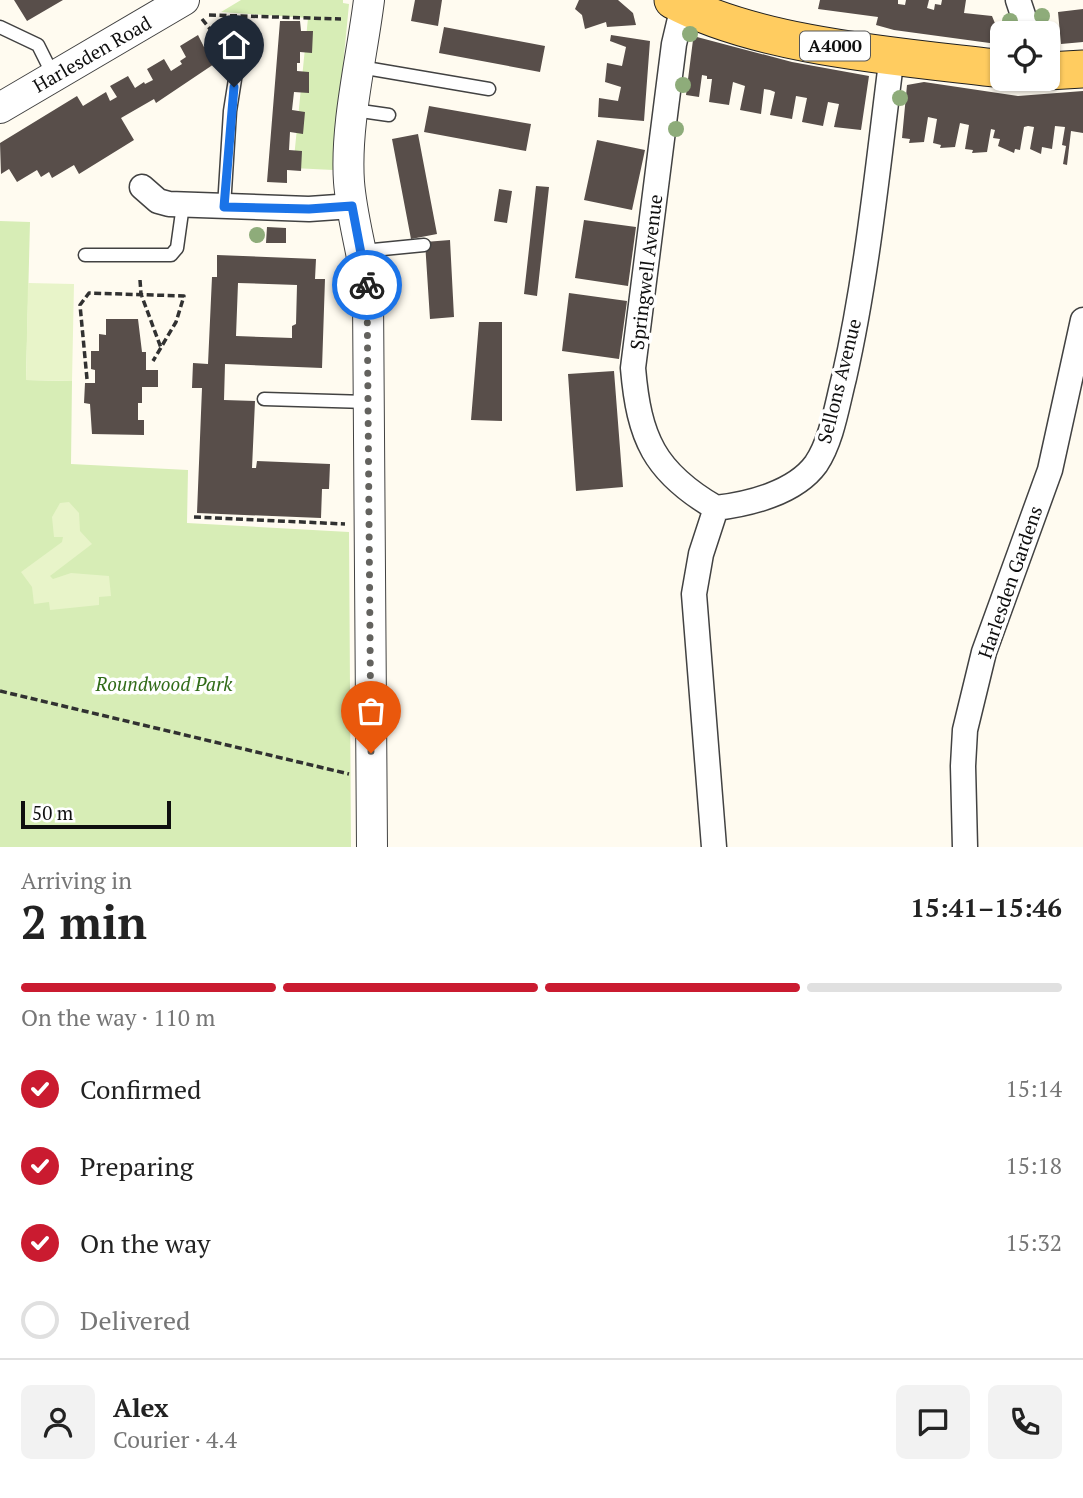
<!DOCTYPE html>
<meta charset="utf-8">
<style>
:root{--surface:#fff;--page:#f2f2f2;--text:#222;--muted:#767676;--line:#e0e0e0;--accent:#ca1b30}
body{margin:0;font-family:"PT Serif",serif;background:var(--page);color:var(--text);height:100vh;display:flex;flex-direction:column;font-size:26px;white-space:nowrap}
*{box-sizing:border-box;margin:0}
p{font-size:23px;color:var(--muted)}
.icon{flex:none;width:38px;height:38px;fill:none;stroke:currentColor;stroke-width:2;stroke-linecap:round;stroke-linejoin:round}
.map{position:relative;height:847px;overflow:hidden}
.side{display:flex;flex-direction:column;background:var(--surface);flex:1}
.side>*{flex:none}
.controls{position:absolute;left:990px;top:21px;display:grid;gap:14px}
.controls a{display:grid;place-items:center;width:70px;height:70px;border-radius:10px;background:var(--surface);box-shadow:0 2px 5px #0004;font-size:35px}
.scale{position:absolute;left:21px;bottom:18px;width:150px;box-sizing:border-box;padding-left:7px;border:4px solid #0f0f0f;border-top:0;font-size:19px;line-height:24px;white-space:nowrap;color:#0f0f0f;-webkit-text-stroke:5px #fff;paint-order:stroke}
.pin{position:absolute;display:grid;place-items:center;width:60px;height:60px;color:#fff;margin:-72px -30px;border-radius:50% 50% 50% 0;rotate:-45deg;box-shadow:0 0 7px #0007}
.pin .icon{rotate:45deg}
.courier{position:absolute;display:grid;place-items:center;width:70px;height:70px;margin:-35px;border:5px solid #1a73e8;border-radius:50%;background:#fff;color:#222;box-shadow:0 2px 9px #0007}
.summary em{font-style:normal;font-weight:800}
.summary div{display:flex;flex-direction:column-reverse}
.summary{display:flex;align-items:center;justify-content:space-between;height:119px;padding:0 21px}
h1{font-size:46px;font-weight:800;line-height:52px}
.bar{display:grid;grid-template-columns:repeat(4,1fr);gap:10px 7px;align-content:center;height:84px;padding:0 21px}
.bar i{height:9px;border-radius:5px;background:var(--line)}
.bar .on{background:var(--accent)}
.bar p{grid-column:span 4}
.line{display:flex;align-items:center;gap:18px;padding:0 21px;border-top:2px solid var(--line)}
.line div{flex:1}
.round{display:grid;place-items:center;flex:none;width:74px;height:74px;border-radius:10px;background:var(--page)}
ol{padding:0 21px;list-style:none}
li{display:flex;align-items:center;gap:21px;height:77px}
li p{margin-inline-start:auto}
li .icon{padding:7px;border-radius:50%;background:var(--accent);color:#fff;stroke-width:4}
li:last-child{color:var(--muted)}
li i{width:38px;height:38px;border:4px solid var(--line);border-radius:50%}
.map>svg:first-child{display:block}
</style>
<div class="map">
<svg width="1083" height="847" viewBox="0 0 1083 847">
<rect width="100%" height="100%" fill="#fffbf0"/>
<path fill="#d7edb6" d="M241 0H343V3L349 4 333 170 293 168 308 18 221 12Z
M0 221 30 222 26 380 72 381 71 464 188 470 187 523 349 532 351 847H0Z"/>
<path fill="#e8f4c9" d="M28 283 74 284 72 381 26 380Z
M69 502 79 513 80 531 92 544 50 576 53 579 71 573 109 576 111 596 99 597V605L50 610 49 602 34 604 32 587 21 572 62 542 63 537H54L52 517 60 503Z"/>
<path fill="#584e4a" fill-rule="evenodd" d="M14 0H63L27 21Z
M415 0H442L438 26 411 21Z
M579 0H618L633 13 636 25 607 27 606 22 585 29 582 15 575 9Z
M820 0H898V4L905 5 906 0H929L927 8 934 10 935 4 941 5 942 0H966L964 13 992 16 1001 38 997 44 894 30 876 25 878 17 818 9Z
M1083 9V42L1061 44 1058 12Z
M280 21H300L301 31H313L312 53 300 52V63H297V71L309 72V93L294 92 292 110 305 112 303 134 290 132 289 150 302 151 301 171 287 170V183L267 182Z
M252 22V36L228 35V23Z
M444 27 545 46 540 72 439 53Z
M198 35 204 47 213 42 223 58 156 103 154 99 121 118 134 140 79 174 74 165 52 178 49 172 41 177 37 170 17 182 9 169 1 174 0 143 77 96 83 106 106 92 110 101 117 97 110 86 128 76 135 88 144 82 145 84 153 80 147 69 164 59 171 71 182 64 180 61 186 57 180 46Z
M611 35 650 41 644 121 598 117 599 98 618 101 621 87 605 82 607 63 622 66 626 47 610 41Z
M697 37 792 62 869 76 861 130 834 127 839 104 828 102 823 126 802 122 807 98 796 96 792 119 770 115 775 92 770 90 764 89 761 114 740 110 745 86 733 82 729 105 709 102 712 79H707V76L702 75 699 97 686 95 693 40Z
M924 82 1018 96 1083 91V133L1071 131 1067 165 1063 164 1066 146 1062 145 1065 127 1055 126 1052 149 1042 147 1041 154 1030 149 1034 127 1028 126 1024 127 1020 150 1015 149 1014 153 998 146 1000 139 993 138 995 130 991 129 987 152 972 153 973 150 965 149 969 125 960 123 955 147 940 148 941 145 933 143 937 119 928 117 924 142 909 143 910 139 902 138 907 85Z
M429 106 531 124 526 151 424 132Z
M418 134 437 234 411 239 392 139Z
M597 140 645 150 632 210 584 200Z
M536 186 549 187 537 296 524 294Z
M499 189 512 191 507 223 494 221Z
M584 220 636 227 628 286 575 278Z
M267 227 286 228V243H266Z
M450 240 454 317 430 319 425 242Z
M217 255 316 259 315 279H325L322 368 225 364 224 400 255 401 252 468H256L257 461 330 464 329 489H322L321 518 197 513 202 388H192L193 363 208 364 212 277H217ZM238 283 297 285 296 324 292 326V338L236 336Z
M569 293 627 301 619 359 562 351Z
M106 319H138L142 352H146V370H158V387H142V403H138V420H144V435L92 434 90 404 84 403 85 383H95V370L91 369V351H99V334L106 335Z
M479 322H502V421L471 420Z
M614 371 623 487 576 491 568 374Z"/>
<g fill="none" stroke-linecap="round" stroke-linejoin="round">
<g stroke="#424242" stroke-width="15">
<path id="service" d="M0 27 38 45 54 77
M360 67 489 89
M354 110 389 115
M224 207 230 111 239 54
M363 251 424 245
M85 255H171L177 248 183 205
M264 399 367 402"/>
</g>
<g stroke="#424242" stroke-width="27">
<path id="minor" d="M1018 0 1029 33
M683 6 674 44 633 368C639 438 654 472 716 508
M142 187 158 201 169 204 309 209 352 206
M716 508C749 504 795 493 816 464 832 440 837 405 844 378 868 272 878 163 892 55
M714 847 694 594 701 554 716 508
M965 847 963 766 965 730 984 652 1050 470 1083 320"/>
</g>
<g stroke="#424242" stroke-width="32">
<path id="tertiary" d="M369 0C362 57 345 125 349 182 352 221 365 259 368 298L372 847
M0 108 184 0"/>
</g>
<g stroke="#202020" stroke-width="39">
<path id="primary" d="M673 0C760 47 904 57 1003 69
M1048 71 1083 69"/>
</g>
<path stroke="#313131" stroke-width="3.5" stroke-dasharray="7 3.5" stroke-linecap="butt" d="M209 15 341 19
M202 19 226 49
M140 280 141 294 161 348
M87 379 80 305 89 293 184 296 176 322 153 361
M194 517 345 524
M0 691 349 774"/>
<use href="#service" stroke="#fff" stroke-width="12"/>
<use href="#minor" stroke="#fff" stroke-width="24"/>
<use href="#tertiary" stroke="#fff" stroke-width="30"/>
<use href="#primary" stroke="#ffcc60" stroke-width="37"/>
</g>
<g fill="#8eac7a">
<circle cx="1042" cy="16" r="8"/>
<circle cx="1010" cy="21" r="8"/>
<circle cx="690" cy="34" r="8"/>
<circle cx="683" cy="85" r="8"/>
<circle cx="900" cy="98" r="8"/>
<circle cx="676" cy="129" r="8"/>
<circle cx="257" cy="235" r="8"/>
</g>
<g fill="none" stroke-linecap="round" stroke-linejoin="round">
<path stroke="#63625e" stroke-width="7" stroke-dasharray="0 12.6" d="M367 285 371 753"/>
<path stroke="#1a73e8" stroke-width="9" d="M234 87 224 207 309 209 352 206 367 285"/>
</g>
<g text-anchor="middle" stroke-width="7" stroke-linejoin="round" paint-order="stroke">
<rect fill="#fff" stroke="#575757" stroke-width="2" x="800" y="31.5" width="70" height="29" rx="5"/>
<g font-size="18" font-weight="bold" fill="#0f0f0f">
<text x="835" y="52">A4000</text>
</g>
<g font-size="19" fill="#0f0f0f" stroke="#fff">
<text transform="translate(92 54) rotate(-30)" y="7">Harlesden Road</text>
<text transform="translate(646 272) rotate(-83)" y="7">Springwell Avenue</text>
<text transform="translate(839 381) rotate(-76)" y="7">Sellons Avenue</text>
<text transform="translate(1010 582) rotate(-71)" y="7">Harlesden Gardens</text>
</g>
<g font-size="19" font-style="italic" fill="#316c19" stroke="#fff">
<text x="164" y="691">Roundwood Park</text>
</g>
</g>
</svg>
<div class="controls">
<a><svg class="icon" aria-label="locate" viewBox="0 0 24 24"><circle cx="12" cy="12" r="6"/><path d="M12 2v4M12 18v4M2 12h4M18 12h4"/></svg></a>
</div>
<div class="scale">50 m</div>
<div class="pin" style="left:371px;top:753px;background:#ea580c"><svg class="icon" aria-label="bag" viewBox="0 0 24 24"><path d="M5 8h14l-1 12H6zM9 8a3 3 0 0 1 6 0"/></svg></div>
<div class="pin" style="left:234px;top:87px;background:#1f2937"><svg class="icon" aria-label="home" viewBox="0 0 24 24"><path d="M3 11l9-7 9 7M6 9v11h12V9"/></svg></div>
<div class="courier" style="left:367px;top:285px"><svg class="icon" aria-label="bike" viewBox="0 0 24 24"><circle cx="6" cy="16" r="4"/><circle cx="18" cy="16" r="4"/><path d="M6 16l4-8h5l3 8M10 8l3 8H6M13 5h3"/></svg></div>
</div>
<section class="side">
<div class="summary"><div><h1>2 min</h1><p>Arriving in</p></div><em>15:41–15:46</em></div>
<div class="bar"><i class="on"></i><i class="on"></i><i class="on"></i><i></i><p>On the way · 110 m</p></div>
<ol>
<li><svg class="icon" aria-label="check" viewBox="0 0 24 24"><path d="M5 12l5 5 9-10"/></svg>Confirmed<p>15:14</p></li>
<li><svg class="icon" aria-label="check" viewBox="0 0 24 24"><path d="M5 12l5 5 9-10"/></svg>Preparing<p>15:18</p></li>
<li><svg class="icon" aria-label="check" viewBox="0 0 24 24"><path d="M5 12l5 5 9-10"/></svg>On the way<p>15:32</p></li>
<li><i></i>Delivered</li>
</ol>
<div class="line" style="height:126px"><a class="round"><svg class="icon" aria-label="person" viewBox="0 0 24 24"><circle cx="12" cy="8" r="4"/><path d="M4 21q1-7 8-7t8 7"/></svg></a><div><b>Alex</b><p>Courier · 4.4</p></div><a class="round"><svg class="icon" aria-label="chat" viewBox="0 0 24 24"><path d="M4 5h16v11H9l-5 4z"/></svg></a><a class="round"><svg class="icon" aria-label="phone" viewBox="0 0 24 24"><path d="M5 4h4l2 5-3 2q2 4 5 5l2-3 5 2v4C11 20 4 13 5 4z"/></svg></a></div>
</section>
